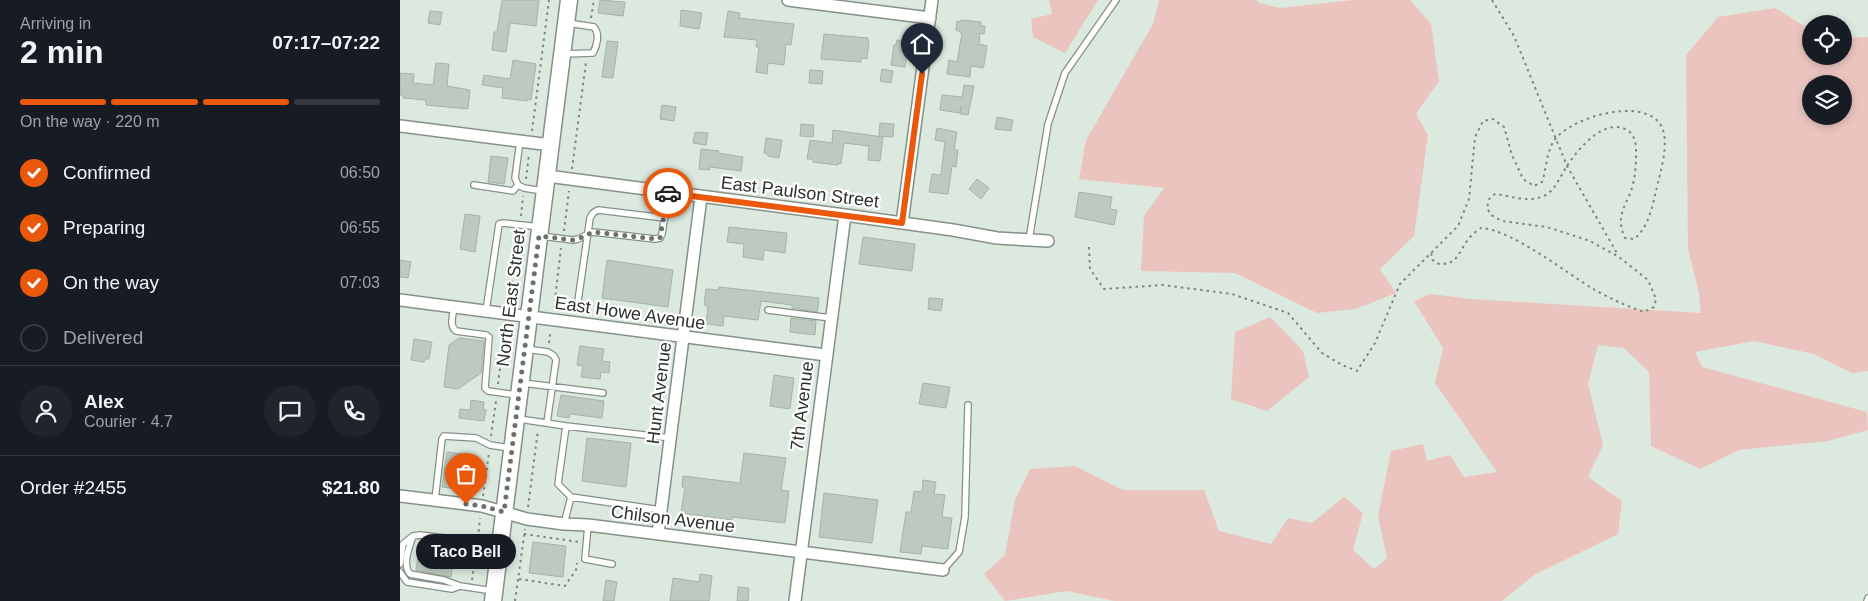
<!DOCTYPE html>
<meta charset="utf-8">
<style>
:root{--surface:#171b24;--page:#20242c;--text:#f1f3f6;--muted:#9ea1a6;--line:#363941;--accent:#ea580c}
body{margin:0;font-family:Arial,sans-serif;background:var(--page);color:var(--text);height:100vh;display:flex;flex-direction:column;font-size:19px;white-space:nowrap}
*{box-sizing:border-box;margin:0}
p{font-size:16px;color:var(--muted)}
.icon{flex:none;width:28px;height:28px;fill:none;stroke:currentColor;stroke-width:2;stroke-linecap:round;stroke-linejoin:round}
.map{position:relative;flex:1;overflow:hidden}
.details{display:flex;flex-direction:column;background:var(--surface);width:400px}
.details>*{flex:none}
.tools{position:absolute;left:1402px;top:15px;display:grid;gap:10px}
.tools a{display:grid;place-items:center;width:50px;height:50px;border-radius:50%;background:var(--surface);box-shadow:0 2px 8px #0003;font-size:25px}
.pin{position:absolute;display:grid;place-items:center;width:42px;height:42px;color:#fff;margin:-51px -21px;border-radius:50% 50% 50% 0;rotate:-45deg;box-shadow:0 0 5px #0007}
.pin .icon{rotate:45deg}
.courier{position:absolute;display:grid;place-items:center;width:50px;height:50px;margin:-25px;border:4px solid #ea580c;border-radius:50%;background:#fff;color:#222;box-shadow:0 1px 6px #0007}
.bubble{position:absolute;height:35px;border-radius:18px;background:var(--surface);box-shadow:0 2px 8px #0003;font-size:16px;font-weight:700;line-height:35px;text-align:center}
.head em{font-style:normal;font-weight:700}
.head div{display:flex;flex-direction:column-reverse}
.head{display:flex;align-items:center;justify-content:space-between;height:85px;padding:0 20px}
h1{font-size:32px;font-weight:700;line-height:38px}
.bar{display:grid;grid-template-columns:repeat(4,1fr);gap:8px 5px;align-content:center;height:60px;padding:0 20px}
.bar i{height:6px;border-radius:4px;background:var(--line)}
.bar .selected{background:var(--accent)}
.bar p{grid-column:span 4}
.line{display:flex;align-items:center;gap:12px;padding:0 20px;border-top:1px solid var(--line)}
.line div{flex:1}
.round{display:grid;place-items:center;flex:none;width:52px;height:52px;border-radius:26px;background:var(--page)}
ol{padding:0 20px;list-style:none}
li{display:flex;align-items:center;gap:15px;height:55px}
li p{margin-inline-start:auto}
li .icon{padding:5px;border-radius:50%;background:var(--accent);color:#fff;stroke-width:4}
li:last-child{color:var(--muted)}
li i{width:28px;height:28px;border:2px solid var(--line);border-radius:50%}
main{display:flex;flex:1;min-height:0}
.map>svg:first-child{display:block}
</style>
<main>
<section class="details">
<div class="head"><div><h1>2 min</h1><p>Arriving in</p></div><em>07:17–07:22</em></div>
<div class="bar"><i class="selected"></i><i class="selected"></i><i class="selected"></i><i></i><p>On the way · 220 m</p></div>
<ol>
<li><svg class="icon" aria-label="check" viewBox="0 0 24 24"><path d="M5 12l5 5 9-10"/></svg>Confirmed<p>06:50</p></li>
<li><svg class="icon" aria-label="check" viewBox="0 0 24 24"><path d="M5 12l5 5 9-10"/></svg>Preparing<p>06:55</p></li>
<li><svg class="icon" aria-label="check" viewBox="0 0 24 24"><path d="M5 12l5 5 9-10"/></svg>On the way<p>07:03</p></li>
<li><i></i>Delivered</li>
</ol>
<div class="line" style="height:90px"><a class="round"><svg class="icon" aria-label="person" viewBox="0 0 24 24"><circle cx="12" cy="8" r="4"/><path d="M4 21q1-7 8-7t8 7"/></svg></a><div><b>Alex</b><p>Courier · 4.7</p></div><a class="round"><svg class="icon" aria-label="chat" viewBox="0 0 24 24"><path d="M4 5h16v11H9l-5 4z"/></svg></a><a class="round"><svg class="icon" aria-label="phone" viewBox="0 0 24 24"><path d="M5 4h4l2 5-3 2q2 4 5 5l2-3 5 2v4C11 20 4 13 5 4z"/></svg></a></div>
<div class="line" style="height:65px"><div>Order #2455</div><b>$21.80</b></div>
</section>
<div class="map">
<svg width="1468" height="601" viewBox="0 0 1468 601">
<rect width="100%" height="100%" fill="#dce9de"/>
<path fill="#ecc4bf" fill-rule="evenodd" d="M649 0H698L665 53 633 37 631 19 652 14Z
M759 0H857V2L880 8 953 0H1010L1031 24 1039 81 1016 114 1028 135 1014 236 980 269 996 293 956 309 917 313 835 273 741 271 744 216 764 188 679 179 686 140 753 24Z
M1375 8 1411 30V56H1444V38L1468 37V371L1452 373 1414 354 1354 341 1295 352 1302 367 1467 412 1468 430 1428 441 1339 450 1300 469 1251 446 1249 372 1224 348 1198 345 1188 384 1203 445 1188 477 1222 501 1218 534 1134 575 1102 601H714L667 591 605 601 584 574 605 555 615 500 630 469 675 466 723 490H804L819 531 871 544 888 518 912 523 944 497 963 513 953 550 974 569 987 558 978 516 991 451 1023 444 1027 461 1050 455 1064 477 1097 472 1035 383 1043 348 1014 301 1031 294 1071 299 1301 313 1299 293 1288 249 1286 55 1318 17ZM1411 84H1444V116H1411Z
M870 317 903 351 909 377 867 411 831 399 835 332Z"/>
<path fill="#becac0" stroke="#a7b3a8" d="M102 0H139L136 26 110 23 106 52 92 50 94 32H97Z
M200 0 225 2 223 16 198 13Z
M281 10 302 13 299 29 280 26Z
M30 11 42 12 40 25 28 23Z
M328 11 340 13 339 18 394 24 391 45 386 44 384 65 368 63 367 74 356 72 359 47H356L357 40 324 37Z
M561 20 581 22V26H585L584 34 580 33 579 44 587 46 584 65 583 68 571 66 570 77 547 74 549 60 557 62 562 33 556 30 557 21 561 22Z
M424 34 468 38 467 41H469L467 59 461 58V62L421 59Z
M497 40 507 42 506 46H508L505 67 491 65 494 45H496Z
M207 41 218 42 213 78 202 77Z
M113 60 136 64 131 100 127 99V101L102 98 103 88 82 85 84 75 110 79Z
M36 63 49 64 47 86 70 90 68 109 26 105V100L3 98V95H0V73L14 74 13 83 33 85Z
M482 69 493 71 491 83 480 81Z
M410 70 423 71 422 84 409 83Z
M564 85 574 86 568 115 560 114 561 106 560 113 540 110 542 95 562 97Z
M262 105 276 107 274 121 260 119Z
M597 117 613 120 611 131 595 129Z
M480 123 494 124 493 137 479 136Z
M401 124 414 125 413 137 400 136Z
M537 128 557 132 554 150H558L556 167 552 166 548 194 529 192 532 174 541 175 545 142 535 140Z
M433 130 483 137 480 161 468 160 469 146 444 143 441 164 438 163V165L413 162V159H407L410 140 432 143Z
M295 132 308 133 306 145 293 143Z
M366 138 382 140 379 158 368 156V154L364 153Z
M301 149 319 151 318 153 343 157 341 171 310 167 309 170 299 169Z
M91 156 108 158 104 184 88 182Z
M577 179 589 188 581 199 569 189Z
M679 192 712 197 710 209 717 210 714 225 675 217Z
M65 214 80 216 75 252 60 249Z
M329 227 387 233 385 253 364 250 363 260 343 257 344 244 327 242Z
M463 237 515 244 512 271 459 264Z
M0 260 11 262 8 278 0 277Z
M207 260 273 270 268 307 202 298Z
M319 287 419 298 418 308 417 312 392 308V305L361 301 358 320 324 316 323 326 306 324 308 306 304 305 306 289 318 290Z
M529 298 543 299 541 311 528 309Z
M391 318 416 321 415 335 390 332Z
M59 338 84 341 81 373 58 389 44 387 49 345Z
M14 339 32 342 29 359H25L24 362 11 360Z
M180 346 204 349 202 361 210 362 209 373 201 372 200 379 181 377 183 366 177 365Z
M374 375 394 378 390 409 370 406Z
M523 383 550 387 546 408 519 404Z
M161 395 204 401 202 418 170 414 169 418 157 416Z
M71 400 84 402 83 409 86 410 84 421 59 418 60 409 70 410Z
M187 438 231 443 226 487 182 481Z
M47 452 77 456 73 491 42 487Z
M344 453 386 458 381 490 389 491 385 523 332 517V520L281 513 285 487H282L283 476 340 483Z
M523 480 536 482 534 494 545 495 542 517 552 518 548 549 522 546 521 554 500 552 506 512H511L514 491 522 492Z
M424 493 478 500 472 543 419 537Z
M133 542 166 546 163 577 129 573Z
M19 551 54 556 51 577 16 570Z
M300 574 312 576 309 601H270L273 578 299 582Z
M206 580 217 582 214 601H203Z
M338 587 349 588 348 601H337Z"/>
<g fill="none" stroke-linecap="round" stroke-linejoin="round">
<g stroke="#859187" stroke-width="8">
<path id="lane" d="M163 54 193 53C197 46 200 34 194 27L168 23
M120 141 115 178 118 185 124 188 143 191
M74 185 113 191 118 185
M141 236 173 240 178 239 193 232 255 239 260 238 262 234 268 193
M629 240 648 124 665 73 716 0
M178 301 190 218 193 213 198 210 265 218
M54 307C53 315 49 326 56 331L86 335 89 337 85 388 88 391 117 395
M368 310 431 318
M86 311 99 224 103 223 140 227
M126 349 148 352 154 356 156 360 147 423
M123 383 203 393
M119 419 166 426 158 484 171 497 164 524
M166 426 271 438
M171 497 261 510
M35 500 42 439 44 436 76 438 90 445 110 448
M188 525 185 559 212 564
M13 536C9 547 2 565 10 574L44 580 60 586
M0 564 3 544 13 536 20 535 61 540 69 544 97 549
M543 570 559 552 565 517 568 405
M0 572 7 582 52 589 60 586 93 591
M1467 601 1468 598"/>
</g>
<g stroke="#859187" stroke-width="14">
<path id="street" d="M388 0 530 18
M0 126 151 145
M147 176 445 215 553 230 597 238 648 241
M502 223 532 0
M0 300 426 355
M0 496 82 506 127 519 164 524 188 525 543 570
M258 534 301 197
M395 601 445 215"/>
</g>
<g stroke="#859187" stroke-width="19">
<path id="secondary" d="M93 601 169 0"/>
</g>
<path stroke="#7d867f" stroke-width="2" stroke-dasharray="2.5 4" stroke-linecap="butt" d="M1092 0 1114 36 1167 166 1218 255
M191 18 194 0
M132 131 149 0
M172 169 186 62
M126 179 129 154
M121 216 123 196
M164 231 169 191
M689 247 690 269 704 289 763 285 832 294 888 313 922 353 942 365 957 371 975 343 1000 284 1058 226 1069 199 1075 137 1083 121 1093 119 1104 127 1112 155 1123 179 1134 186 1142 182C1147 168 1146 150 1156 138 1174 117 1241 97 1260 124 1271 139 1260 174 1256 191 1252 208 1248 228 1234 239L1225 238C1214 214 1228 205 1233 184 1236 172 1236 161 1236 150 1236 142 1234 134 1227 130 1204 117 1178 149 1167 166 1160 176 1156 190 1144 196 1128 203 1111 196 1095 194L1089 199 1087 208 1091 215 1102 221 1147 227 1190 241 1219 257 1248 280 1256 299 1254 307 1244 312C1227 306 1211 299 1195 290 1166 273 1113 230 1081 228 1078 230 1074 233 1071 236 1058 250 1059 268 1035 263L1032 259 1031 251
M109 302 118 233
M154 308 161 248
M149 343 150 334
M98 384 106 324
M91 436 96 401
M83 496 89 453
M128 507 138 430
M124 534 179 542
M78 538 80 518
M119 579 165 586 176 570 177 563
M72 580 76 553
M115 601 125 529"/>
<use href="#lane" stroke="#fff" stroke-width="5.5"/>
<use href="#street" stroke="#fff" stroke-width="11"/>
<use href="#secondary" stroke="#fff" stroke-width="16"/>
</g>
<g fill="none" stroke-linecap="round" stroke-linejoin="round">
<path stroke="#6a726c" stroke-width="5" stroke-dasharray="0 9" d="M66 504 82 506 104 512 139 236 173 240 178 239 193 232 255 239 260 238 268 193"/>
<path stroke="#ea580c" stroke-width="6" d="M268 193 502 223 522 74"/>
</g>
<g text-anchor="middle" stroke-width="4.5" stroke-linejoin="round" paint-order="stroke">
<g font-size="18" fill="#2d322e" stroke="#fff">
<text transform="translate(400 192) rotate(7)" y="6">East Paulson Street</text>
<text transform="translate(111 298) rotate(-83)" y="6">North East Street</text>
<text transform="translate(230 313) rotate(8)" y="6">East Howe Avenue</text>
<text transform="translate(259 393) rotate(-83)" y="6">Hunt Avenue</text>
<text transform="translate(402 406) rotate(-83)" y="6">7th Avenue</text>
<text transform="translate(273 519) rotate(7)" y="6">Chilson Avenue</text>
</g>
</g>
</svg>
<div class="tools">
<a><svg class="icon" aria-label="locate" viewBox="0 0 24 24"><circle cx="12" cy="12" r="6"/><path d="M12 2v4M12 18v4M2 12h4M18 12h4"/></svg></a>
<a><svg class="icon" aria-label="layers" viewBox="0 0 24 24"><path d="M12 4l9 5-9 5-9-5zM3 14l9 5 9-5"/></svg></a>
</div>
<div class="pin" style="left:66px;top:504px;background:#ea580c"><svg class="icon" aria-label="bag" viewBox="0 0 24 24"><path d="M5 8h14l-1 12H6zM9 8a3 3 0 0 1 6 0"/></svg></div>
<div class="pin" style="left:522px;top:74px;background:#1f2937"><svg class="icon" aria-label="home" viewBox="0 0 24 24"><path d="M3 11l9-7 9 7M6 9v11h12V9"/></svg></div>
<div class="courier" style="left:268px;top:193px"><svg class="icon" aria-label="car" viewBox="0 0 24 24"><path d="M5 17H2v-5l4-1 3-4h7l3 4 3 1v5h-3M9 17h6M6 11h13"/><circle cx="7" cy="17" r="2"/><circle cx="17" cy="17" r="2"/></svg></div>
<div class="bubble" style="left:16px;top:534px;width:100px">Taco Bell</div>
</div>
</main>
